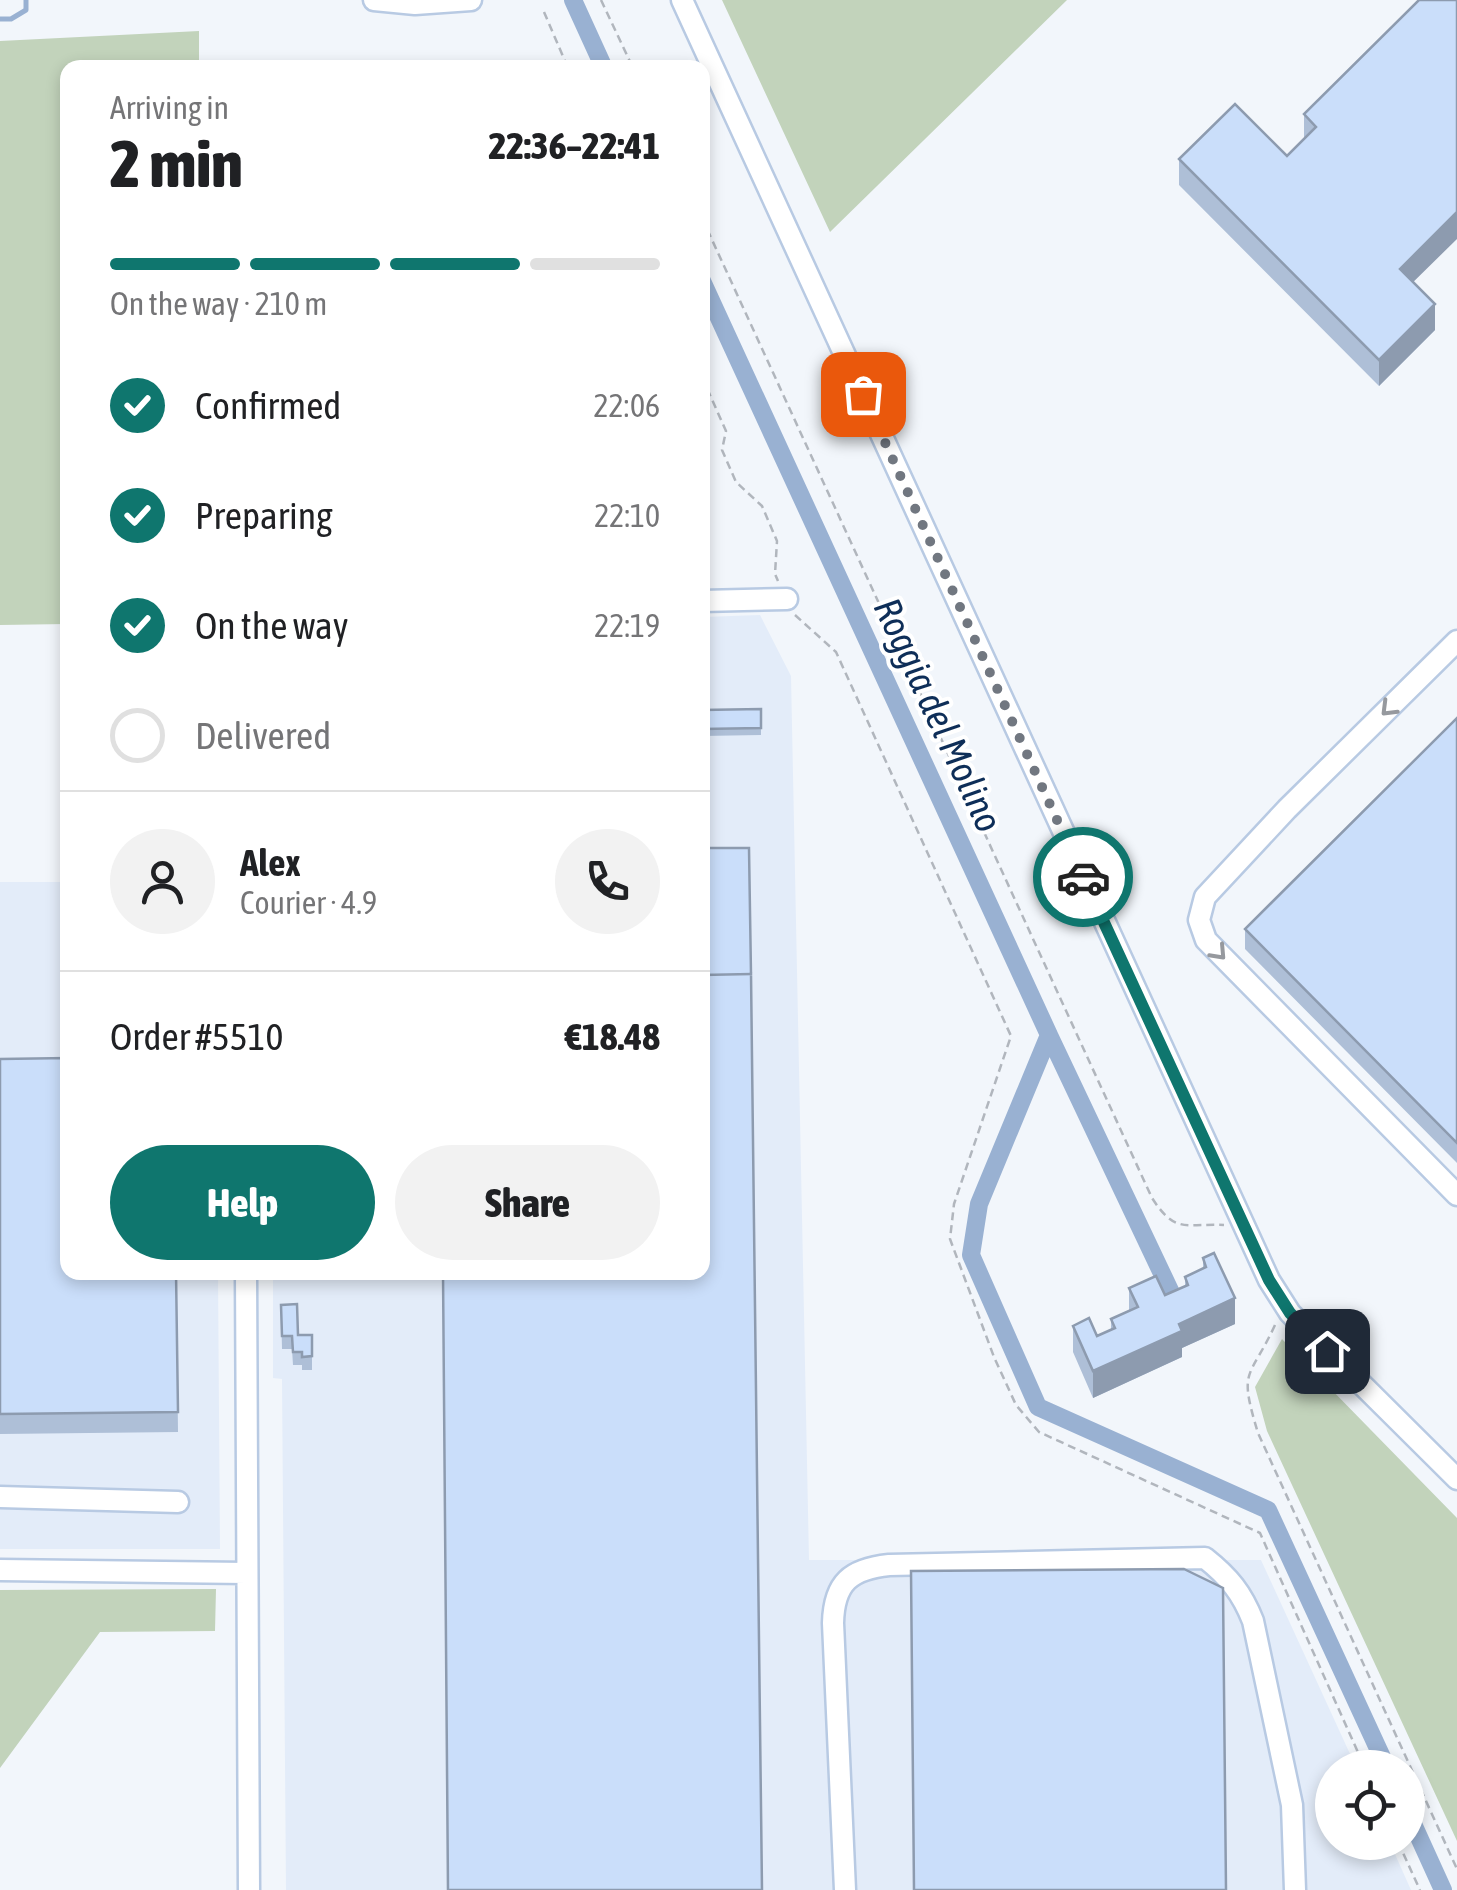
<!DOCTYPE html>
<meta charset="utf-8">
<style>
:root{--surface:#fff;--page:#f2f2f2;--text:#202124;--muted:#757577;--line:#e0e0e0;--accent:#0f766e}
body{margin:0;font-family:"Asap Condensed",sans-serif;background:var(--page);color:var(--text);height:100vh;display:flex;flex-direction:column;font-size:38px;white-space:nowrap}
*{box-sizing:border-box;margin:0}
p{font-size:32px;color:var(--muted)}
.icon{flex:none;width:55px;height:55px;fill:none;stroke:currentColor;stroke-width:2;stroke-linecap:round;stroke-linejoin:round}
.map{position:relative;flex:1;overflow:hidden}
.drawer{position:absolute;left:60px;top:60px;width:650px;height:1220px;display:flex;flex-direction:column;background:var(--surface);border-radius:20px;box-shadow:0 5px 15px #0003}
.drawer>*{flex:none}
.tools{position:absolute;left:1315px;top:1750px;display:grid;gap:20px}
.tools a{display:grid;place-items:center;width:110px;height:110px;border-radius:50%;background:var(--surface);box-shadow:0 5px 15px #0003;font-size:50px}
.pin{position:absolute;display:grid;place-items:center;width:85px;height:85px;color:#fff;margin:-42px;border-radius:20px;box-shadow:0 5px 15px #0006}
.courier{position:absolute;display:grid;place-items:center;width:100px;height:100px;margin:-50px;border:8px solid #0f766e;border-radius:50%;background:#fff;color:#222;box-shadow:0 2px 12px #0007}
.overview em{font-style:normal;font-weight:800}
.overview div{display:flex;flex-direction:column-reverse}
.overview{display:flex;align-items:center;justify-content:space-between;height:170px;padding:0 50px}
h1{font-size:65px;font-weight:800;line-height:75px}
.bar{display:grid;grid-template-columns:repeat(4,1fr);gap:15px 10px;align-content:center;height:120px;padding:0 50px}
.bar i{height:12px;border-radius:8px;background:var(--line)}
.bar .active{background:var(--accent)}
.bar p{grid-column:span 4}
.line{display:flex;align-items:center;gap:25px;padding:0 50px;border-top:2px solid var(--line)}
.line div{flex:1}
.round{display:grid;place-items:center;flex:none;width:105px;height:105px;border-radius:52px;background:var(--page)}
ol{padding:0 50px;list-style:none}
li{display:flex;align-items:center;gap:30px;height:110px}
li p{margin-inline-start:auto}
li .icon{padding:10px;border-radius:50%;background:var(--accent);color:#fff;stroke-width:4}
li:last-child{color:var(--muted)}
li i{width:55px;height:55px;border:5px solid var(--line);border-radius:50%}
.action{display:flex;gap:20px;margin-top:auto;padding:20px 50px}
.action a{flex:1;height:115px;border-radius:60px;background:var(--accent);color:#fff;font-size:40px;font-weight:800;line-height:115px;text-align:center}
.action a+a{background:var(--page);color:var(--text)}
.map>svg:first-child{display:block}
</style>
<div class="map">
<svg width="1457" height="1890" viewBox="0 0 1457 1890">
<rect width="100%" height="100%" fill="#f2f6fb"/>
<path fill="#e3ecf9" d="M760 615 791 676 809 1560H1261L1356 1767 1332 1768V1842L1390 1843 1411 1890H286L282 1379 273 1378V1273L702 1272 703 617Z
M0 882H67L68 1272 218 1273 220 1549H0Z"/>
<path fill="#c2d3bb" d="M722 0H1067L830 232Z
M199 31V67L68 68 67 624 0 625V41Z
M1282 1339 1457 1518V1841L1267 1431 1255 1387Z
M216 1589 215 1631 100 1632 0 1768V1590Z"/>
<g fill="none" stroke-linecap="round" stroke-linejoin="round">
<path stroke="#99b1d2" stroke-width="5" d="M0 19H11L26 10V0"/>
<path stroke="#99b1d2" stroke-width="18" d="M573 0 604 68
M702 281 1049 1035 979 1204 971 1255 1038 1407 1268 1510 1387 1768
M1049 1035 1175 1301
M1408 1813 1443 1890"/>
<g stroke="#b8cae3" stroke-width="25">
<path id="minor" d="M374 0 415 4 471 0
M682 0 1269 1280 1290 1313 1457 1479
M702 601 787 599
M1457 641 1287 809 1205 897 1199 920 1206 940 1457 1195
M246 1272 249 1890
M0 1497 178 1502
M0 1570 246 1573
M845 1890 833 1623C834 1582 851 1569 889 1565L1205 1558C1229 1577 1242 1593 1253 1621L1292 1805 1295 1890"/>
</g>
<path stroke="#b1b6bd" stroke-width="2.5" stroke-dasharray="8 5" stroke-linecap="butt" d="M601 0 633 68
M544 12 568 68
M702 218 1152 1198C1176 1235 1186 1223 1224 1225
M702 377 726 431 722 450 736 482 762 506 777 541 775 574 778 581
M795 615 836 652 1011 1036 954 1204 950 1239 994 1357 1016 1405 1039 1432 1260 1533 1365 1768
M1275 1325C1249 1381 1238 1367 1258 1433L1457 1869
M1398 1842 1420 1890"/>
<use href="#minor" stroke="#fff" stroke-width="20"/>
</g>
<path fill="#aebfd7" d="M1419 0 1413 282 1435 330 1379 386 1179 185V159L1287 156 1304 139V114Z
M761 709V735L702 736V710Z
M1457 718V1163L1245 949V929Z
M0 1059 176 1272 178 1432 0 1434Z
M1203 1258 1235 1324 1182 1348V1357L1093 1398 1073 1352V1326L1097 1336 1111 1330V1319L1129 1310V1288L1165 1295 1185 1286V1277L1203 1269Z
M281 1305 298 1335H312V1370H302V1365H293L292 1349H282Z"/>
<path fill="#8d9baf" d="M1457 212V239L1400 295V269Z
M1435 304V330L1379 386V360Z
M1235 1298V1324L1182 1348V1357L1093 1398V1371L1179 1324Z"/>
<path fill="#cadefa" stroke="#8d9baf" stroke-width="2.5" d="M1419 0H1457V212L1400 269 1435 304 1379 360 1179 159 1235 104 1287 156 1316 127 1304 114Z
M761 709V728L702 729V710Z
M1457 718V1143L1245 929Z
M702 848H749L751 974 702 975Z
M751 974 762 1890H448L443 1272H702V975Z
M68 1058V1272H176L178 1412 0 1414V1059Z
M1214 1253 1235 1298 1179 1324 1182 1331 1093 1371 1073 1326 1089 1318 1097 1336 1115 1328 1111 1319 1138 1307 1129 1288 1156 1276 1165 1295 1188 1285 1185 1277 1206 1267 1203 1258Z
M297 1304 298 1335H312V1356L302 1357V1352H293L292 1336H282L281 1305Z
M1184 1569 1223 1588 1226 1890H914L911 1571Z"/>
<defs><path id="oneway-chevron" d="M-2-3.5L2.5 0L-2 3.5" fill="none" stroke-width="1.6" stroke-linecap="round" stroke-linejoin="round" transform="scale(2.5)"/></defs>
<g stroke="#96999e">
<use href="#oneway-chevron" transform="translate(1388 709) rotate(135)"/>
<use href="#oneway-chevron" transform="translate(1219 953) rotate(47)"/>
</g>
<g fill="none" stroke-linecap="round" stroke-linejoin="round">
<path stroke="#717780" stroke-width="10" stroke-dasharray="0 18" d="M863 394 1083 877"/>
<path stroke="#0f766e" stroke-width="12" d="M1083 877 1269 1280 1290 1313 1327 1351"/>
</g>
<g text-anchor="middle" stroke-width="8" stroke-linejoin="round" paint-order="stroke">
<g font-size="38" font-style="italic" fill="#0e2e58" stroke="#fff">
<text transform="translate(938 715) rotate(65)" y="13">Roggia del Molino</text>
</g>
</g>
</svg>
<div class="tools">
<a><svg class="icon" aria-label="locate" viewBox="0 0 24 24"><circle cx="12" cy="12" r="6"/><path d="M12 2v4M12 18v4M2 12h4M18 12h4"/></svg></a>
</div>
<div class="pin" style="left:863px;top:394px;background:#ea580c"><svg class="icon" aria-label="bag" viewBox="0 0 24 24"><path d="M5 8h14l-1 12H6zM9 8a3 3 0 0 1 6 0"/></svg></div>
<div class="pin" style="left:1327px;top:1351px;background:#1f2937"><svg class="icon" aria-label="home" viewBox="0 0 24 24"><path d="M3 11l9-7 9 7M6 9v11h12V9"/></svg></div>
<div class="courier" style="left:1083px;top:877px"><svg class="icon" aria-label="car" viewBox="0 0 24 24"><path d="M5 17H2v-5l4-1 3-4h7l3 4 3 1v5h-3M9 17h6M6 11h13"/><circle cx="7" cy="17" r="2"/><circle cx="17" cy="17" r="2"/></svg></div>
<section class="drawer">
<div class="overview"><div><h1>2 min</h1><p>Arriving in</p></div><em>22:36–22:41</em></div>
<div class="bar"><i class="active"></i><i class="active"></i><i class="active"></i><i></i><p>On the way · 210 m</p></div>
<ol>
<li><svg class="icon" aria-label="check" viewBox="0 0 24 24"><path d="M5 12l5 5 9-10"/></svg>Confirmed<p>22:06</p></li>
<li><svg class="icon" aria-label="check" viewBox="0 0 24 24"><path d="M5 12l5 5 9-10"/></svg>Preparing<p>22:10</p></li>
<li><svg class="icon" aria-label="check" viewBox="0 0 24 24"><path d="M5 12l5 5 9-10"/></svg>On the way<p>22:19</p></li>
<li><i></i>Delivered</li>
</ol>
<div class="line" style="height:180px"><a class="round"><svg class="icon" aria-label="person" viewBox="0 0 24 24"><circle cx="12" cy="8" r="4"/><path d="M4 21q1-7 8-7t8 7"/></svg></a><div><b>Alex</b><p>Courier · 4.9</p></div><a class="round"><svg class="icon" aria-label="phone" viewBox="0 0 24 24"><path d="M5 4h4l2 5-3 2q2 4 5 5l2-3 5 2v4C11 20 4 13 5 4z"/></svg></a></div>
<div class="line" style="height:130px"><div>Order #5510</div><b>€18.48</b></div>
<div class="action"><a>Help</a><a>Share</a></div>
</section>
</div>
